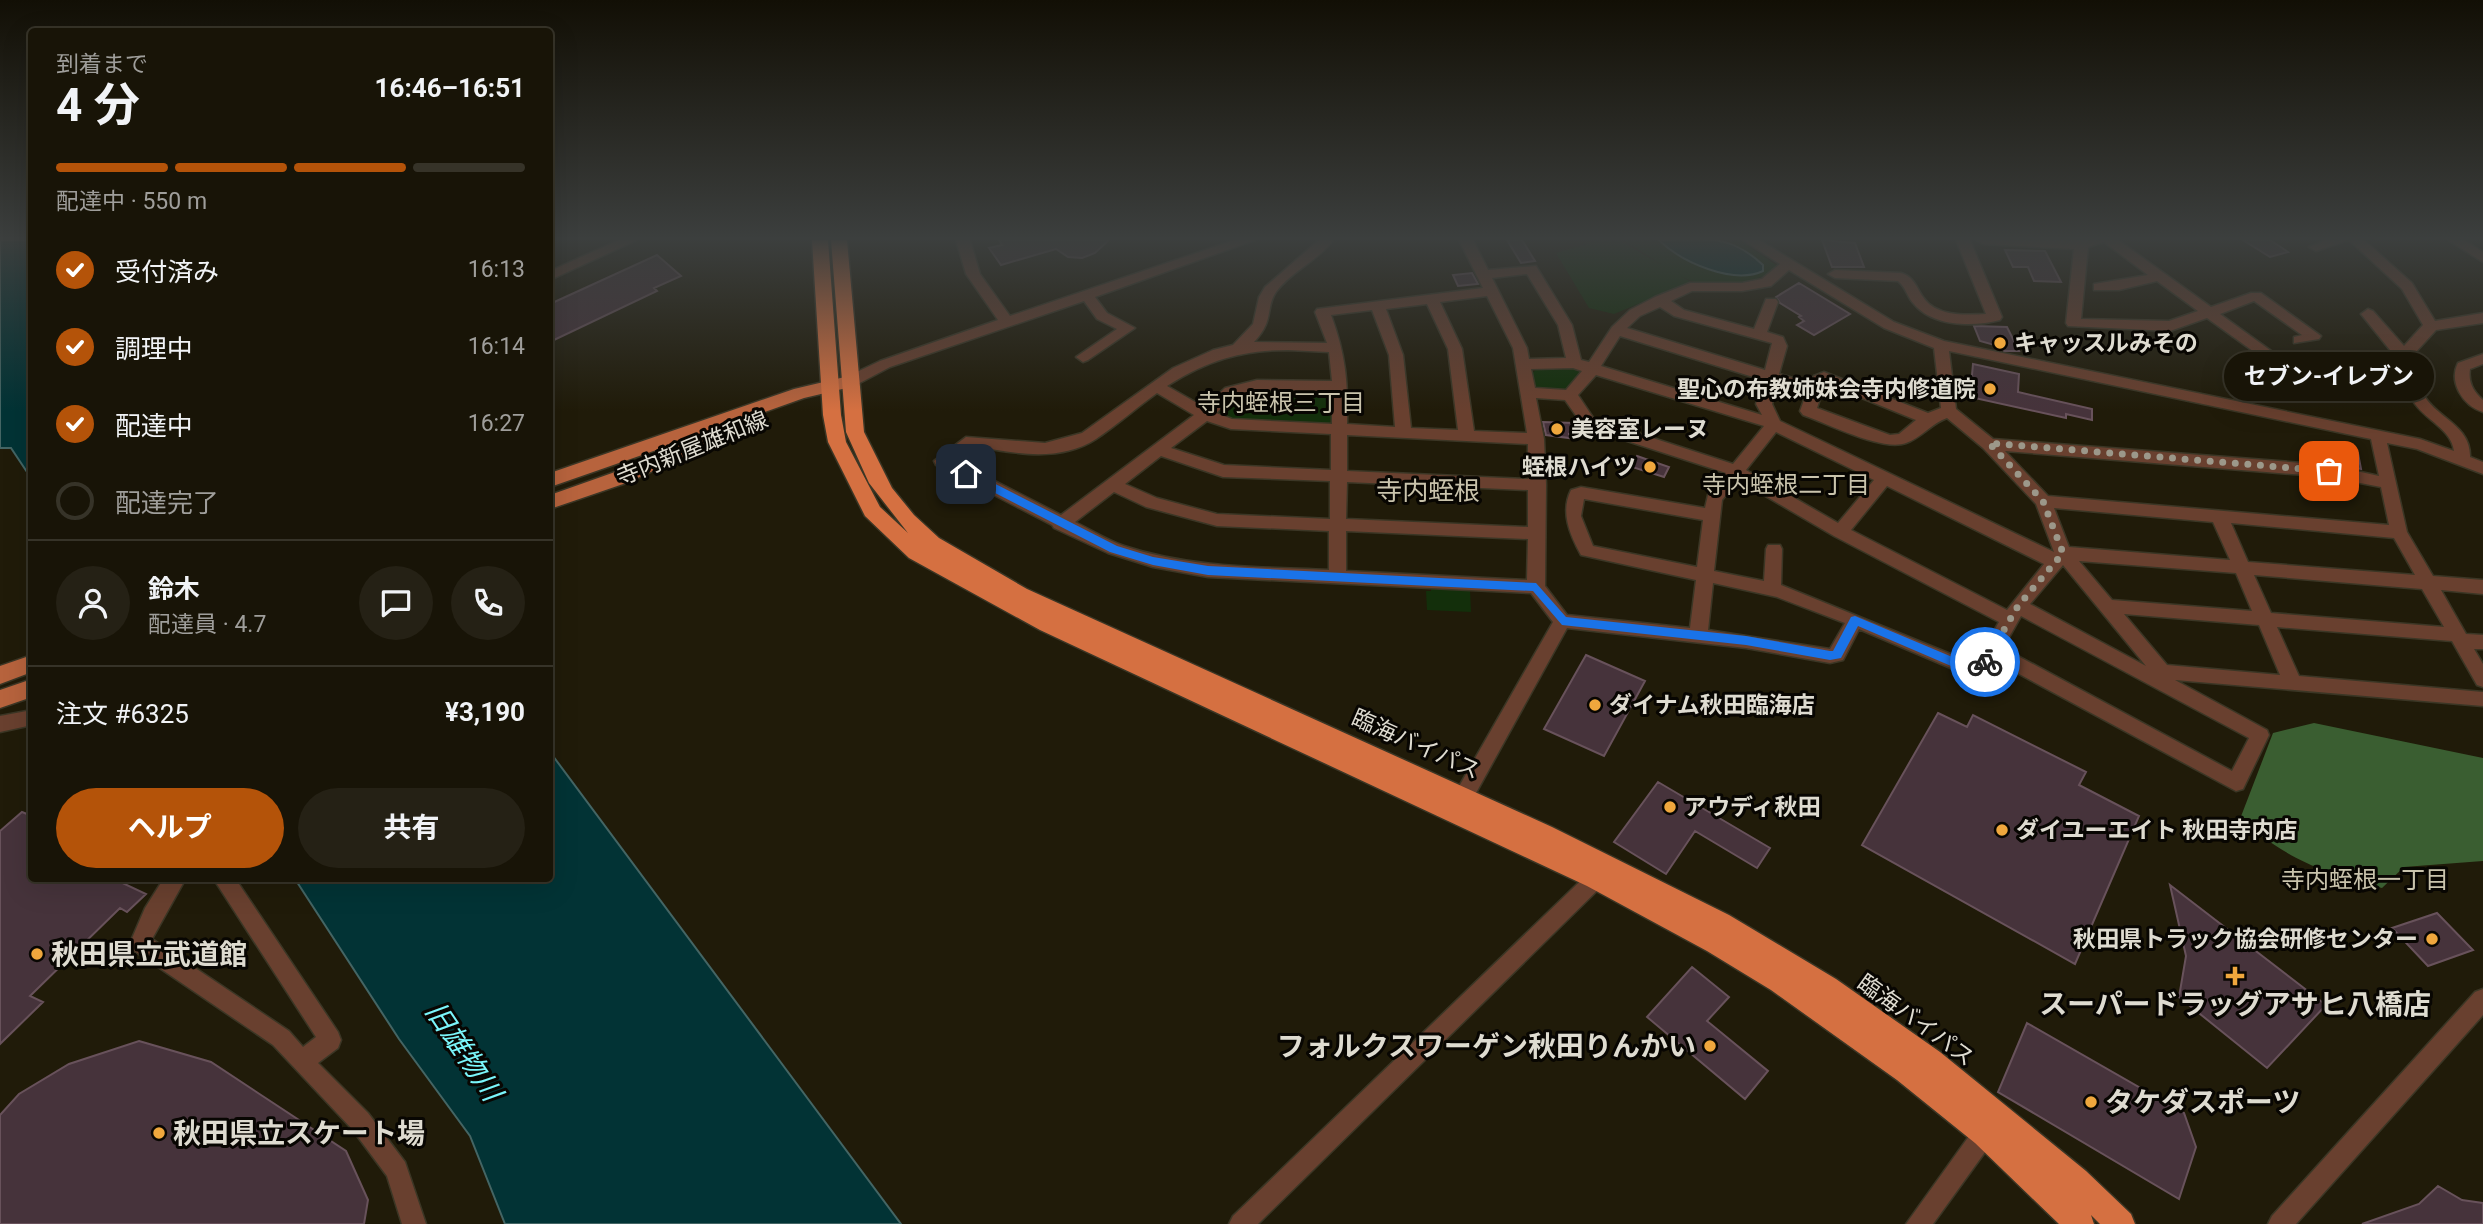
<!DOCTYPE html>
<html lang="ja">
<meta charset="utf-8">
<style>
:root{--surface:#181407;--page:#252115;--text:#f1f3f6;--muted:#9f9e9b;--line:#363328;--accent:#b45309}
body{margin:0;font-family:Roboto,"Noto Sans JP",sans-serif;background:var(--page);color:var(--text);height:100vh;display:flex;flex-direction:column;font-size:26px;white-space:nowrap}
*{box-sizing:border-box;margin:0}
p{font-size:23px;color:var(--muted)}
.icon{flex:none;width:38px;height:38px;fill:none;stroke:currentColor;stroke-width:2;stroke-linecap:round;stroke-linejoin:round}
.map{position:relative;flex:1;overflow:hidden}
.drawer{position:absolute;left:28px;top:28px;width:525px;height:854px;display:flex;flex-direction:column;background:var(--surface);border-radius:7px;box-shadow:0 7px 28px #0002,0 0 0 2px var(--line)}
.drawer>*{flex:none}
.pin{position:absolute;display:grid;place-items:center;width:60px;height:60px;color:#fff;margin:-30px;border-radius:14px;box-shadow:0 4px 10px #0006}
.courier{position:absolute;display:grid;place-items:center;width:70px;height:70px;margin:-35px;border:5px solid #1a73e8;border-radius:50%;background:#fff;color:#222;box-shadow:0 2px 9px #0007}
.bubble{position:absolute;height:49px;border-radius:24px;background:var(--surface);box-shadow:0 7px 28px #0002,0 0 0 2px var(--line);font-size:23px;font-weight:700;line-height:49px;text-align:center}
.summary em{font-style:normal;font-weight:700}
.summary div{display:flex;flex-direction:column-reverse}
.summary{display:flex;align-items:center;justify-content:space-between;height:119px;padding:0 28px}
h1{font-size:46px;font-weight:700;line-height:52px}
.bar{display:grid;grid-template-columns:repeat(4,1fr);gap:10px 7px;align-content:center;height:84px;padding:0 28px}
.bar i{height:9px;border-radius:5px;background:var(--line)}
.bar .selected{background:var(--accent)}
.bar p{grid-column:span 4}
.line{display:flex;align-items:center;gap:18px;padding:0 28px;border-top:2px solid var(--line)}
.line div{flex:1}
.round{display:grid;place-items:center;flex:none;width:74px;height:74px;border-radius:37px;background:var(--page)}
ol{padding:0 28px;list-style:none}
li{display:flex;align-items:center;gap:21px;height:77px}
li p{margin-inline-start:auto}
li .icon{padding:7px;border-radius:50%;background:var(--accent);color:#fff;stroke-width:4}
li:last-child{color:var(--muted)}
li i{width:38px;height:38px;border:4px solid var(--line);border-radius:50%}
.primary-button{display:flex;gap:14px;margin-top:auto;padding:14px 28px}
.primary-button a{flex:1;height:80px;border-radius:42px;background:var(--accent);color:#fff;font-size:28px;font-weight:700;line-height:80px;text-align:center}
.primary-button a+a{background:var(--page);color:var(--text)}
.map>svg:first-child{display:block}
</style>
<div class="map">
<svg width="2483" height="1224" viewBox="0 0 2483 1224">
<rect width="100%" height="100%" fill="#201b09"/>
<path fill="#132f0b" d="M1600 240H1619L1691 282 1614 314 1589 308 1556 253Z
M1623 240H1659L1681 255 1708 268 1738 276H1753L1755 258 1727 240H1740L1776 265C1767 284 1713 289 1694 282 1670 273 1646 253 1623 240Z
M1537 369H1574L1581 372C1574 391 1551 397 1534 385L1532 373Z
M1252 390 1329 391 1335 395 1336 421 1329 425 1236 421 1223 416 1219 411 1233 397Z
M1431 587 1470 589 1471 612 1427 610 1426 591H1431Z"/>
<path fill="#3a5e31" d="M2314 723 2483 758V861L2404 867 2382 888C2318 870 2292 862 2240 819L2273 733Z"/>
<path fill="#023335" stroke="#446564" stroke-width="2" d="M0 240H31V478L11 448H0Z
M1659 240C1703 240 1728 232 1763 265V271C1733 285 1681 262 1659 240Z
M550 752 901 1224H505L470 1136 399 1039 295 879 550 878Z"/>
<path fill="#46333b" stroke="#68525b" stroke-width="2" d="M999 240H1109L1095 253 1082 258 1068 257 1056 249 1001 265 989 248 1002 245Z
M1507 240H1522L1535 261 1521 263Z
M1822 240 1855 243 1864 267H1832Z
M2243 240H2270L2288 252 2270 257Z
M2005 250 2045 251 2061 282 2034 281 2028 267H2013Z
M657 255 681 276 654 288 657 291 554 340 550 336V304Z
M1472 273 1478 284 1458 286 1453 275Z
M1799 283 1850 314 1814 335 1797 325 1804 321 1799 317 1801 316 1780 303 1776 297Z
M1974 326 2007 327 2019 351H2004L2002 347 1980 341Z
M1973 364 2019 374 2018 392 2092 409V420L2066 414V418L1961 395 1962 384 1971 386Z
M1543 422 1574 423 1576 435 1569 434V438L1546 435Z
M2321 445 2358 453 2361 469 2324 462Z
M1637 456 1669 467 1664 477 1632 467Z
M1586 655 1645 681 1604 756 1544 729Z
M1938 713 1967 727 1973 715 2086 772 2079 785 2139 816 2075 964 1862 845Z
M1658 782 1770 848 1757 868 1695 831 1666 874 1614 842Z
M22 812 32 816V878H112L146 894 127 912 120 908 30 996 43 1002 0 1044V831Z
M2170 885 2326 1005 2267 1068 2179 997 2186 956Z
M2437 913 2473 950 2428 966 2392 928Z
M1692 967 1729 997 1707 1021 1768 1071 1745 1099 1647 1017Z
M2027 1023 2184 1113 2196 1147 2179 1199 1998 1092Z
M139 1041 211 1062 346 1151 368 1200 364 1224H0V1115L19 1094 69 1064Z
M2438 1186 2462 1200 2483 1203V1224H2362L2419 1204Z"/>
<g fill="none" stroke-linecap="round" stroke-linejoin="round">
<g stroke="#3b3625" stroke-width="3">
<path id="minor" d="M619 240H637L550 280V271Z
M956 240H970L980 274 1010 316 1235 240H1255L1095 297 1107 313 1135 328 1088 360 1083 362 1076 357 1117 329 1097 319 1084 301 890 367 854 386H844L841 382 844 378 880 361 998 320 966 274Z
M1319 240H1333C1317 262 1291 271 1276 292 1265 308 1275 320 1254 342L1327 343 1315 312 1317 309 1483 288 1459 240H1473L1488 270 1536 266 1572 325 1581 360 1589 362 1612 327 1630 310 1655 297 1690 283H1742L1762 279 1780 264 1743 240H1759L1894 322 1944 341 2420 439 2454 451C2451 429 2427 421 2415 404 2405 390 2402 372 2399 355L2390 350 2361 314 2368 309 2373 311 2404 346 2423 325 2402 289 2349 240H2364L2412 283 2435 321 2483 313V323L2436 330 2414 354C2416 368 2418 385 2425 397 2439 419 2471 426 2470 457L2483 462V474L2417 449 2387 443 2407 532 2433 576 2483 580V594L2441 590 2466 634 2483 635V649H2474L2483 664V687L2477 685 2452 641 2277 627 2299 676 2483 692V706L2175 680 2267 730 2269 735 2243 789 2236 791 1995 661 1985 678 1979 680 1859 629 1843 660 1830 663 1746 648 1567 628 1471 802 1464 804 1457 802 1454 796 1457 790 1553 622 1531 593 1208 577 1153 567 1108 553 1054 528 1052 525 936 465 934 461 966 437 1045 443 1082 433 1173 368 1213 350 1233 345 1253 324 1259 297 1265 287ZM1789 270 1884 328 1934 348 1941 408 1928 413 1824 372 1814 376 1810 383 1779 374 1787 346 1783 337 1767 332 1778 302 1776 299H1766L1754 329 1684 310 1671 301 1692 291H1742L1771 286ZM1527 274 1558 325 1566 358 1529 359 1527 348 1492 278ZM1487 296 1513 348 1527 433 1474 431 1462 349 1440 302ZM1427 304 1448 349 1458 430 1411 428 1403 355 1386 309ZM1660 307 1674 316 1772 343 1765 370 1627 328 1640 316ZM1372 310 1389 355 1395 427 1347 424C1348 382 1346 356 1331 315ZM1620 336 1763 380 1756 404 1762 415 1601 366ZM1288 350 1329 352 1332 381 1257 380 1225 388 1204 407 1167 386C1206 361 1241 350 1288 350ZM1949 351 2371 439 2379 476 2329 465 1993 439 1956 409ZM1573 368 1582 371 1566 390 1535 388 1531 369ZM1596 375 1764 426 1733 464 1594 419 1578 395ZM1825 383 1916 420 1899 434 1890 435 1817 408ZM1777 384 1807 392 1800 411 1803 415C1826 423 1883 452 1906 443 1921 438 1932 423 1947 418L1983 448 2036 504 2054 552 1780 421 1772 404ZM1257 390 1332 391V424L1232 419 1216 413 1235 396ZM1157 393 1194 415 1061 515 954 460 973 446C1013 453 1059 463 1096 439 1117 425 1136 408 1157 393ZM1536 398 1565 400 1584 427 1726 473 1708 495 1705 508 1581 487 1571 490C1560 512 1570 535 1581 555L1696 580 1690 628 1567 615 1545 586 1546 485 1544 439ZM1207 421 1231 429 1331 434V470L1224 465 1171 448ZM1776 432 1874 480 1838 523 1746 470ZM1347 435 1528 444V479L1347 471ZM2005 451 2329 477 2381 487 2389 525 2048 496ZM1161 456 1223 477 1330 481V519L1217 514 1157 498 1125 484ZM1738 480 1834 536 1999 622 1975 664 1781 585 1782 549 1780 545H1768L1766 549 1764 581 1714 571 1722 500ZM1347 482 1528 490V527L1346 519ZM1887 486 2044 564 2007 610 1851 530ZM1114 492 1146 507 1217 526 1329 531V570C1260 567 1190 568 1124 546 1107 540 1091 530 1075 522ZM1584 499 1703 520 1697 567 1593 546 1581 516ZM2054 508 2213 522 2230 560 2069 547ZM2231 523 2394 538 2415 575 2248 562ZM1346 531 1528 539 1527 580 1346 571ZM2079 561 2236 573 2252 611 2112 600ZM2063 565 2146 666 2030 604ZM2254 575 2422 589 2444 627 2271 613ZM1713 583 1777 597 1845 623 1830 649 1708 630ZM2124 614 2259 625 2280 675 2167 665ZM2021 616 2249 738 2232 771 2003 648Z
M1956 240H1970L2002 317 2000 320C1974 327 1933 327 1914 304 1907 297 1906 287 1898 281L1835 278 1828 274 1835 270 1901 273C1914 277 1916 287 1923 297 1936 317 1966 315 1986 314Z
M1976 240H2118L2211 307 2251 293H2261L2321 336 2319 339 2294 343V337L2302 335 2254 301 2220 314 2274 353V359H2264L2207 318 2170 331 2068 326 2066 323 2074 249 1983 244ZM2104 242 2148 275 2094 284V290H2119L2157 281 2198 311 2169 321 2081 319 2088 247Z
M2326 240H2348L2316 251 2309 247Z
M2448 240H2464L2483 252V262Z
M2483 354V364L2470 369C2468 382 2473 391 2483 400V412C2463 406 2448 382 2458 363Z
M32 710V725L0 732V716Z
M1605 861 1612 864 1615 870 1612 876 1258 1224H1229L1233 1216 1598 864Z
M164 878H186L152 939 289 1031 303 1047 316 1037 213 878H235L338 1032 341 1040 338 1048 318 1063 368 1113 405 1162 426 1224H402L387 1176 352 1129 273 1045 133 950 130 943 145 908Z
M2483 989V1015L2296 1224H2268L2272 1216 2475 992Z
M1985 1121 1993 1125 1997 1133 1993 1141 1933 1224H1906L1977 1125Z"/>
</g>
<g stroke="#3b3625" stroke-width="3">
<path id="major" d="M849 376 855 378 858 382 855 386 804 398 700 435 709 441 707 446 629 482 550 509V495L615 472 688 439 550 487V473L794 389Z
M32 655V672L0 684V666Z
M32 679V697L0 708V690Z"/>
</g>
<g stroke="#3b3625" stroke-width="3">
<path id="highway" d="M812 240H828L841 415 846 442 880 507 908 533 869 483 846 432 831 240H847L864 432 892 488 914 515 939 538 1027 589 1552 827 1729 915 1836 979 1940 1052 2086 1171 2131 1214 2135 1224H2100L2091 1215 2094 1224H2059L1975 1143 1897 1080 1771 990 1707 951 1587 886 1040 630 909 558 865 516 828 442 823 415Z"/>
</g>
<use href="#minor" fill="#69402f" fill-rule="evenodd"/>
<use href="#major" fill="#b7633d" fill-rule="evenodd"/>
<use href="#highway" fill="#d57041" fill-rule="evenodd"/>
</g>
<linearGradient id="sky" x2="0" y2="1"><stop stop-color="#120f05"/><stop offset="0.58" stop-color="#3c3f3e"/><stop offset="1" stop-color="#3c3f3e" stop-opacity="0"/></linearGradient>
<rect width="2483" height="411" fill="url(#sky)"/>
<path fill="#1a73e8" d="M962 471H970L1117 546 1153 557 1208 566 1536 583 1566 617 1746 636 1830 651H1833L1851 617 1855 616 1976 667 1981 659H1989L1991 662 1983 677 1979 678 1858 626 1841 658 1830 660 1746 645 1562 625 1533 591 1208 575 1153 565 1110 552 962 476Z"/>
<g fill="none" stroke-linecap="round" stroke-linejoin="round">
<path stroke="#9c988a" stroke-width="7" stroke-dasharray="0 12.6" d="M1985 662 2018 606 2063 553 2043 501 1989 443 2329 471"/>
</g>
<g fill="#efa73d" stroke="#080602" stroke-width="2.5">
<circle cx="2000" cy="343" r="7"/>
<circle cx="1990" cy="389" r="7"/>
<circle cx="1557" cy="429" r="7"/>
<circle cx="1650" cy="467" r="7"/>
<circle cx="1595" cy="705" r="7"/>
<circle cx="1670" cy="807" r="7"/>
<circle cx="2002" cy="830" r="7"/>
<circle cx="2432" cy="939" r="7"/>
<circle cx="37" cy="954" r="7"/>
<path d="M2231.5 965.5h7v7h7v7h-7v7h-7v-7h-7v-7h7z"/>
<circle cx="1710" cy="1046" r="7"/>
<circle cx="2091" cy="1102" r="7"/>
<circle cx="159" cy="1133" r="7"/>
</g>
<g text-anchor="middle" stroke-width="6" stroke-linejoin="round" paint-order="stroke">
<g font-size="23" font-weight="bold" fill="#dedbd0" stroke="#080602" text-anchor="start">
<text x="2014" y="351">キャッスルみその</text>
<text x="1976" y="397" text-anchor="end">聖心の布教姉妹会寺内修道院</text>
<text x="1571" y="437">美容室レーヌ</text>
<text x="1636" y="475" text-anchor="end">蛭根ハイツ</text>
<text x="1609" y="713">ダイナム秋田臨海店</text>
<text x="1684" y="815">アウディ秋田</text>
<text x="2016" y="838">ダイユーエイト 秋田寺内店</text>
<text x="2418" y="947" text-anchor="end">秋田県トラック協会研修センター</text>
</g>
<g font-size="23" fill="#dedbd0" stroke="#080602">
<text transform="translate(692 448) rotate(-22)" y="8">寺内新屋雄和線</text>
<text transform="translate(1416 744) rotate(24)" y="8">臨海バイパス</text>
<text transform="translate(1916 1020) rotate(36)" y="8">臨海バイパス</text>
</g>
<g font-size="24" fill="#c9c3ac" stroke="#080602">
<text x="1281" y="411">寺内蛭根三丁目</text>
<text x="1786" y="493">寺内蛭根二丁目</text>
<text x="2365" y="888">寺内蛭根一丁目</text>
</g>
<g font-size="26" fill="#c9c3ac" stroke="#080602">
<text x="1428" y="500">寺内蛭根</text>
</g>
<g font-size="28" font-weight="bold" fill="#dedbd0" stroke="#080602" text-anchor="start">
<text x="51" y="964">秋田県立武道館</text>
<text x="2235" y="1014" text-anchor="middle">スーパードラッグアサヒ八橋店</text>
<text x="1696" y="1056" text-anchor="end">フォルクスワーゲン秋田りんかい</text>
<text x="2105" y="1112">タケダスポーツ</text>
<text x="173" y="1143">秋田県立スケート場</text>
</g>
<g font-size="28" font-style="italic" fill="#7af6fb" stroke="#080602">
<text transform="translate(464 1051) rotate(56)" y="10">旧雄物川</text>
</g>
</g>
</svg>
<div class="pin" style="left:2329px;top:471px;background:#ea580c"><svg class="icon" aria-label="bag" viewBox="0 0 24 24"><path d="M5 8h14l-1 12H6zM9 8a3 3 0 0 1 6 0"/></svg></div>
<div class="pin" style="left:966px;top:474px;background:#1f2937"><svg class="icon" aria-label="home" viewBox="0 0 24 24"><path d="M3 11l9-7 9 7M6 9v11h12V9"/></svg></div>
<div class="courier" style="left:1985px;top:662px"><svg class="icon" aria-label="bike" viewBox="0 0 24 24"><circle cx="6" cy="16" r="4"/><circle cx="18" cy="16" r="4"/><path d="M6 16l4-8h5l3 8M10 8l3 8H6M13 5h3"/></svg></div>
<div class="bubble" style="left:2224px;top:352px;width:210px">セブン-イレブン</div>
<section class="drawer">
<div class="summary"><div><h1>4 分</h1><p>到着まで</p></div><em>16:46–16:51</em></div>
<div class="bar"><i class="selected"></i><i class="selected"></i><i class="selected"></i><i></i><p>配達中 · 550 m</p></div>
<ol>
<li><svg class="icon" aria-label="check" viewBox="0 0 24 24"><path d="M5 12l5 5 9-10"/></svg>受付済み<p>16:13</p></li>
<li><svg class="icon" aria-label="check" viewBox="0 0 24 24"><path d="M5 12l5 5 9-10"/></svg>調理中<p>16:14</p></li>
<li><svg class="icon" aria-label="check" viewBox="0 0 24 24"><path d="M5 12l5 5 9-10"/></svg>配達中<p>16:27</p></li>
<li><i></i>配達完了</li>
</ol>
<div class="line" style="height:126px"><a class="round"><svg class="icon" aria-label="person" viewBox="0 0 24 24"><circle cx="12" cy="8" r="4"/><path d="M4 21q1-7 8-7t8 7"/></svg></a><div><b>鈴木</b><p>配達員 · 4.7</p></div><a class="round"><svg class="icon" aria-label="chat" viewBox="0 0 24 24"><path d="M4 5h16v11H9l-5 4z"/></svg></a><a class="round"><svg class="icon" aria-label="phone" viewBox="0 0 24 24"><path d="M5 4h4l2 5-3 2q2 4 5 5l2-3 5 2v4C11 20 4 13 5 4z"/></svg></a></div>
<div class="line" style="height:91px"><div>注文 #6325</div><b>¥3,190</b></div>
<div class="primary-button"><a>ヘルプ</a><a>共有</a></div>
</section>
</div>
